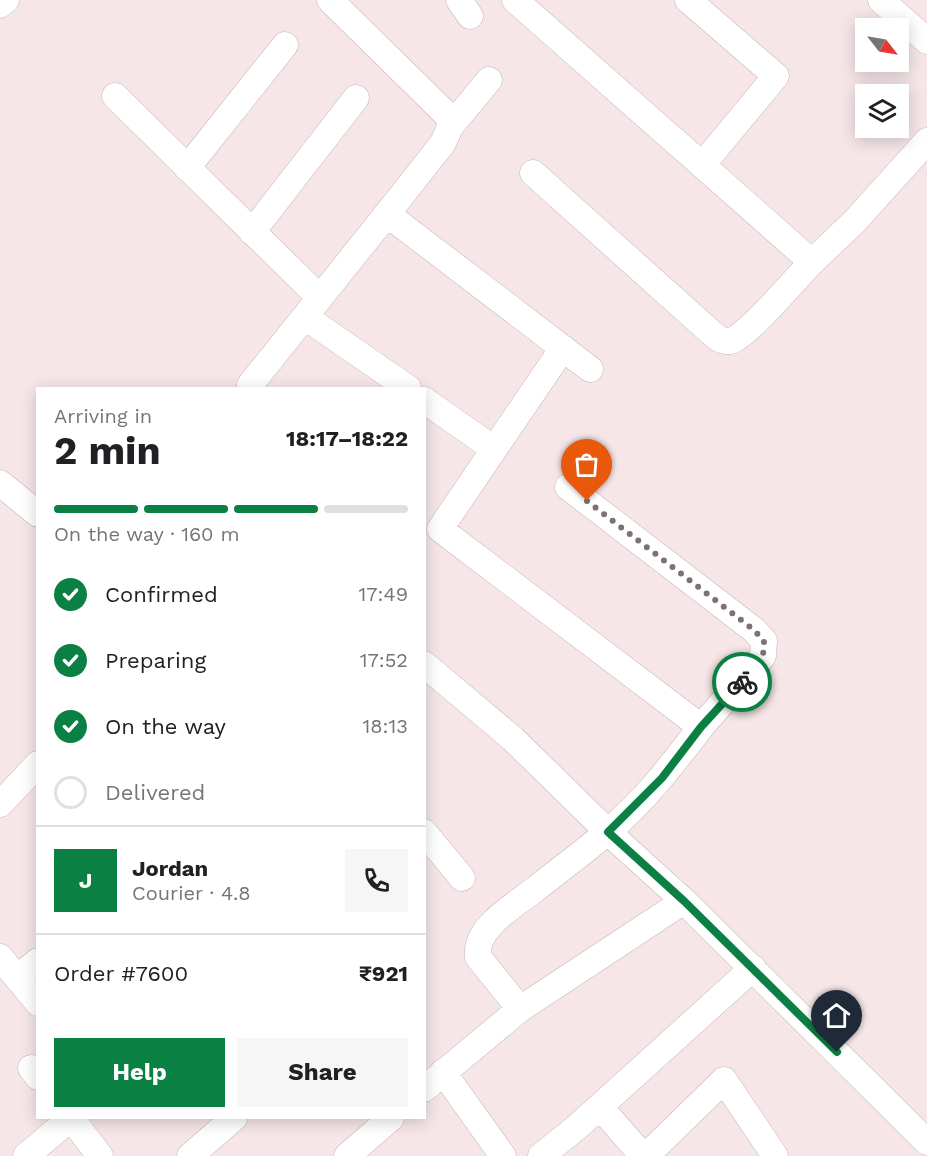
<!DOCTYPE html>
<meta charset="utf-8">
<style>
:root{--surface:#fff;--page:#f6f6f6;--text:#202124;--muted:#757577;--line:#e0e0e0;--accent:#0b8043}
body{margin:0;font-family:"Work Sans",sans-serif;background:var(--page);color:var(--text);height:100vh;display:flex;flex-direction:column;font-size:22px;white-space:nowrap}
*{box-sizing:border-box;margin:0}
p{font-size:20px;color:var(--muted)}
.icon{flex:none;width:33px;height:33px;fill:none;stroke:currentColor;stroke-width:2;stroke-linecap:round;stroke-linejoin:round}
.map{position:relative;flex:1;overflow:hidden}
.panel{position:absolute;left:36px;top:387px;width:390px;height:732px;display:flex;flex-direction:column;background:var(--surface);border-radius:0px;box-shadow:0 3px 15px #0003}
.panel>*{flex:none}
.needle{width:39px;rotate:121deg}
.controls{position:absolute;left:855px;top:18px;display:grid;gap:12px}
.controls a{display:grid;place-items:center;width:54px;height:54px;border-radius:0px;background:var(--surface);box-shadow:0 3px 15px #0003;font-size:30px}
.pin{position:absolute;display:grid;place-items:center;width:51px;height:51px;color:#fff;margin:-62px -26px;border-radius:50% 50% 50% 0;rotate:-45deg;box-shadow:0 0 6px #0007}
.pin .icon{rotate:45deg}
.courier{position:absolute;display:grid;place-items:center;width:60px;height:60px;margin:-30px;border:4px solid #0b8043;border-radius:50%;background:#fff;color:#222;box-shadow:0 2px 8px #0007}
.summary em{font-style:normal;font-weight:700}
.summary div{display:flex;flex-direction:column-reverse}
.summary{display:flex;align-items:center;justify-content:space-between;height:102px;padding:0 18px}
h1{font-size:39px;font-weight:700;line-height:45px}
.bar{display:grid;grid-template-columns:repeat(4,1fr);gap:9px 6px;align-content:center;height:72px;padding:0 18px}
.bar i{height:8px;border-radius:4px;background:var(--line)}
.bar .active{background:var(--accent)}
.bar p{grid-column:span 4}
.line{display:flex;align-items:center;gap:15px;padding:0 18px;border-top:2px solid var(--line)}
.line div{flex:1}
.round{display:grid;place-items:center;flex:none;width:63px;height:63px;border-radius:0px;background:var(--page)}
ol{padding:0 18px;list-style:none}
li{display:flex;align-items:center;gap:18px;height:66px}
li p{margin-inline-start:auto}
li .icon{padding:6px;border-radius:50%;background:var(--accent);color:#fff;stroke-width:4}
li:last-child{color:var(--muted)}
li i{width:33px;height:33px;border:3px solid var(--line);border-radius:50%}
.button{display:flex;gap:12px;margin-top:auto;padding:12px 18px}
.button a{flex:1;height:69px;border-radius:0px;background:var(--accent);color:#fff;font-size:24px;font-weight:700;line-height:69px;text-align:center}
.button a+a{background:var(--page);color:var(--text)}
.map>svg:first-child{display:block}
</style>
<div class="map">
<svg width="927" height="1156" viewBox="0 0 927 1156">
<rect width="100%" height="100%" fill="#f6e6e8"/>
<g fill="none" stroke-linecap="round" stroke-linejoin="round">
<g stroke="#c4b5b6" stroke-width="27">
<path id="minor" d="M330 0 448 116 450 127 443 143 387 214
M459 0 470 16
M515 0 812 262 855 221 927 141
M688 0 776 76 703 164
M881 0 927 41
M0 5 6 0
M115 96 320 298
M450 127 489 80
M187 168 285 45
M533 173 715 336C720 340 727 343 733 340 752 331 795 279 812 262
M252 232 356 98
M305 317 408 388
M250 385 387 214 590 369
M424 400 494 449
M0 483 38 514
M568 487 754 630 764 641 763 656 701 727
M424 664 513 739 608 832 684 901 927 1142
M0 804 38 764
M424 832 462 878
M0 957 38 1003
M17 978 38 961
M520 1009 478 957C474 928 514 906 534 890 558 871 583 853 606 833 643 803 672 765 701 727L440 529 563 348
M31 1068 38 1077
M443 1072 503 1156
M424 1089 520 1009 684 901
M600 1107 643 1156
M26 1156 71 1118 100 1156
M190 1156 234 1118
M347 1156 391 1118
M541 1156 576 1128 753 968
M646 1156 724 1080 775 1156"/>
</g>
<use href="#minor" stroke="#fff" stroke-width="26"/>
</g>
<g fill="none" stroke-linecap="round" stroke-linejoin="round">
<path stroke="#7c7274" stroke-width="6" stroke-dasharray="0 10.8" d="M587 501 754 630 764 641 763 656 742 682"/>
<path stroke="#0b8043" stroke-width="8" d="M742 682 701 727 662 778 608 832 684 901 837 1052"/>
</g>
</svg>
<div class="controls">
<a><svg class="needle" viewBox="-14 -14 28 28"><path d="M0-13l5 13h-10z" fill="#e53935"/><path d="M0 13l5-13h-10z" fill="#757577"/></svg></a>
<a><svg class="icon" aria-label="layers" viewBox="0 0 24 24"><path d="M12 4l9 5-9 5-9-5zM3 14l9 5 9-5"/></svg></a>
</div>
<div class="pin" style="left:587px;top:501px;background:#ea580c"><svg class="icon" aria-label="bag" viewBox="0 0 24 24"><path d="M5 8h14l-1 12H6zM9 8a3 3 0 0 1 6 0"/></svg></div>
<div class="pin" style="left:837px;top:1052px;background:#1f2937"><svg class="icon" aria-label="home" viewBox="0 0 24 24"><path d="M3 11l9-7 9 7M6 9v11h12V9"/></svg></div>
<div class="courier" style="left:742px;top:682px"><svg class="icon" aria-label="bike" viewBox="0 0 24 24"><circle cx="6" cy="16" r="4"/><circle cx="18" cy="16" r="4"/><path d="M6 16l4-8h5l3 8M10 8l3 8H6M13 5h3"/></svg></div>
<section class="panel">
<div class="summary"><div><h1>2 min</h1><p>Arriving in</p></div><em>18:17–18:22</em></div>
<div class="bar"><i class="active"></i><i class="active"></i><i class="active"></i><i></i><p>On the way · 160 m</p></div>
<ol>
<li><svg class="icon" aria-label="check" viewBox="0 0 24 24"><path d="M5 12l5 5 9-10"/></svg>Confirmed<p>17:49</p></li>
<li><svg class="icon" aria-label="check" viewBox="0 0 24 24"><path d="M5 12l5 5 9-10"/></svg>Preparing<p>17:52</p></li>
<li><svg class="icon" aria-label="check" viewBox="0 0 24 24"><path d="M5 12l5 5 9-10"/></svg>On the way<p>18:13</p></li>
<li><i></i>Delivered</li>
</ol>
<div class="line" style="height:108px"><b class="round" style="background:var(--accent);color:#fff">J</b><div><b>Jordan</b><p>Courier · 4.8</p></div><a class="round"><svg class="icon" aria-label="phone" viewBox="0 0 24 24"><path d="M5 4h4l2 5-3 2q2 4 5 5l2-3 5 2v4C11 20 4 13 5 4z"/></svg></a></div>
<div class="line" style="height:78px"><div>Order #7600</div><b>₹921</b></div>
<div class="button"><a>Help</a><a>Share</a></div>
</section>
</div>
